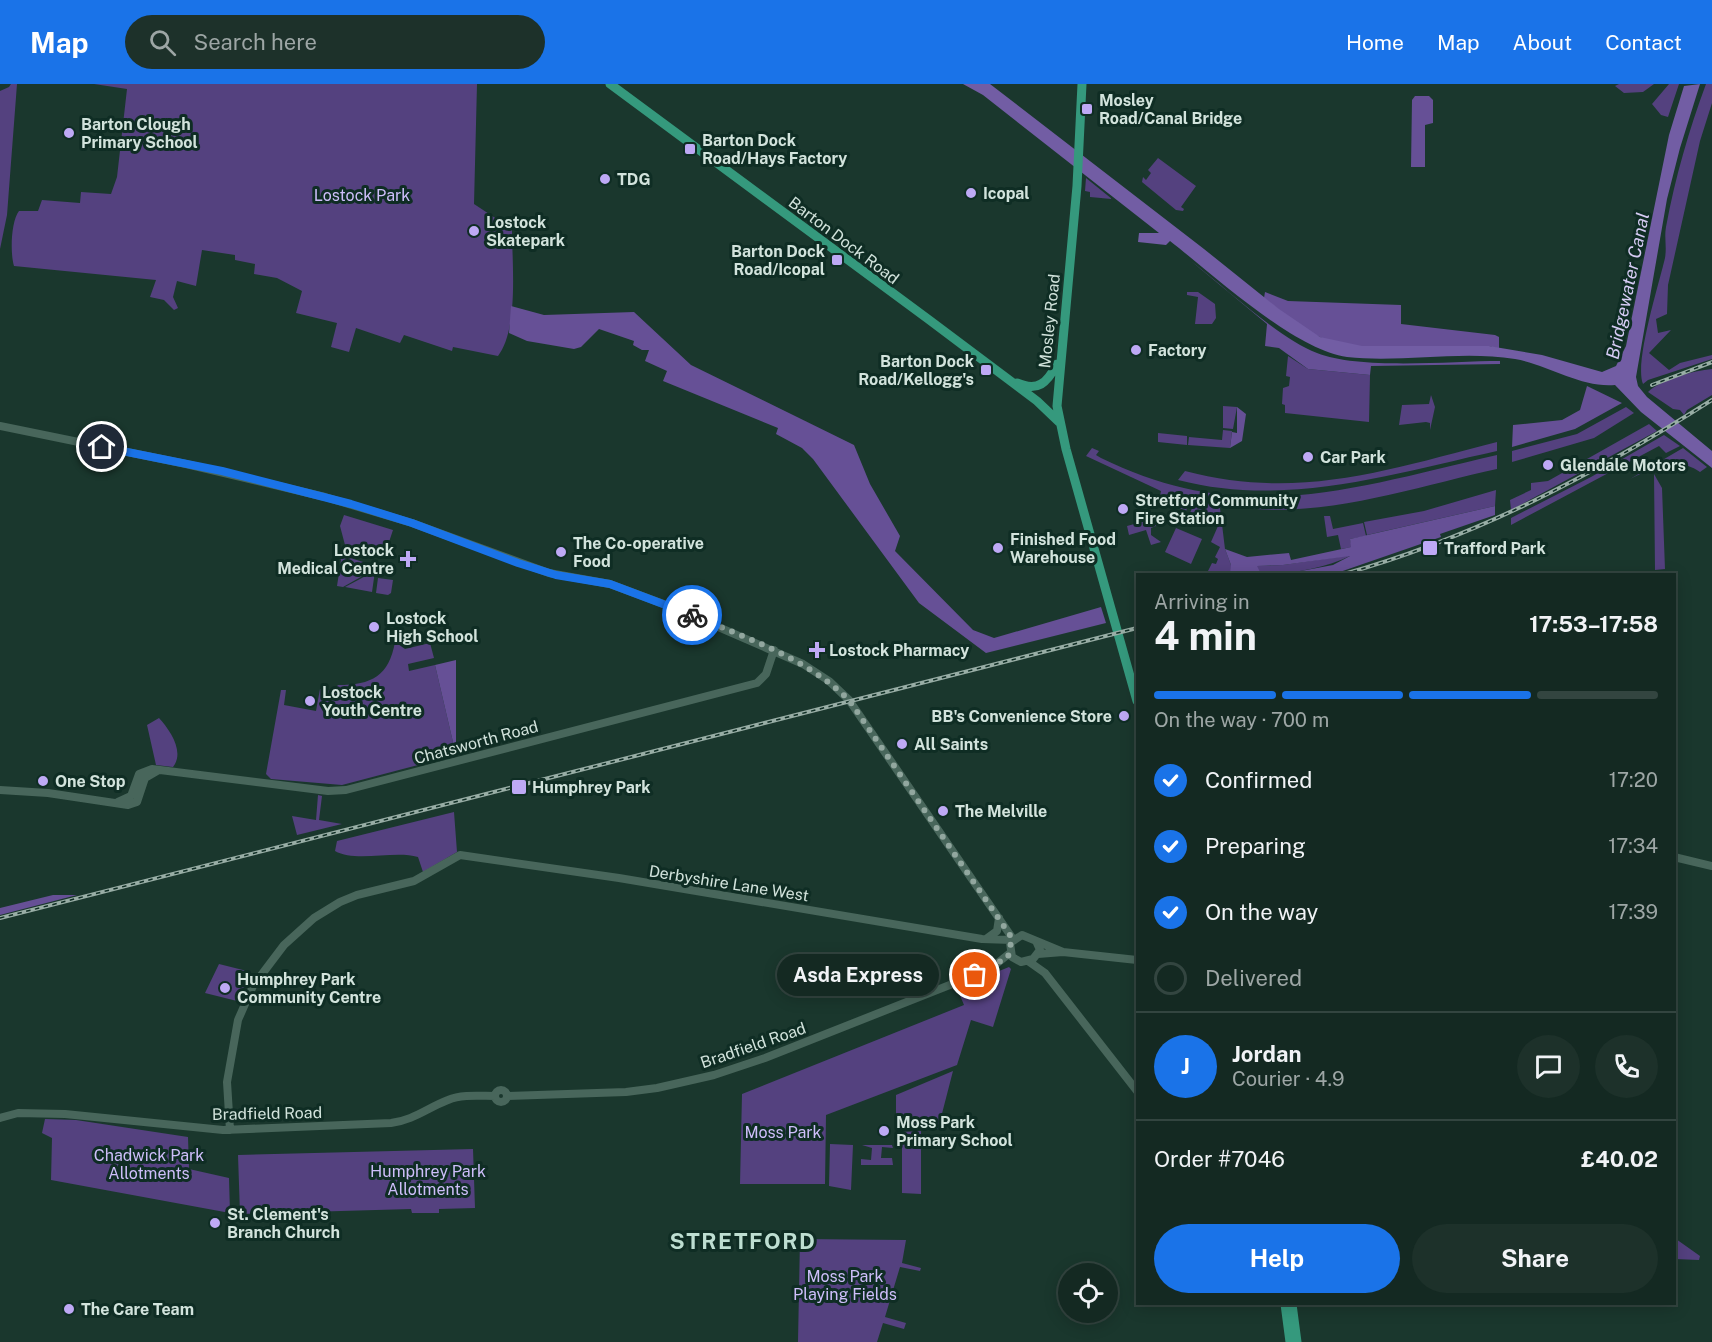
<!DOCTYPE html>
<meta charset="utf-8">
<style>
:root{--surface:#142922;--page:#1d312a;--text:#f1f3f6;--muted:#9da6a5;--line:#334540;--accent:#1a73e8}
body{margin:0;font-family:"Public Sans",sans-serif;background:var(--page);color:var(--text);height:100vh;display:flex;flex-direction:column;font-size:22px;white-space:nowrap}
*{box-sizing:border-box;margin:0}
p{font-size:20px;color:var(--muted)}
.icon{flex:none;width:33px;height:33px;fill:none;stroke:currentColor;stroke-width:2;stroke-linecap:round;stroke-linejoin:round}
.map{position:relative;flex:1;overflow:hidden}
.sheet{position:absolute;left:1136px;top:489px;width:540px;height:732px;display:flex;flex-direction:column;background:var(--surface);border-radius:0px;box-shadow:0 3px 15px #0003,0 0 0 2px var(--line)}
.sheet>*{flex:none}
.tools{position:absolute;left:1058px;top:1179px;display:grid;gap:12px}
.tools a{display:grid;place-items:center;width:60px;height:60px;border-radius:50%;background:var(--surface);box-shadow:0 3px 15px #0003,0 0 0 2px var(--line);font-size:30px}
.pin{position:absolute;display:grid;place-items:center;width:51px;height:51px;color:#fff;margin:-26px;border:3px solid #fff;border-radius:50%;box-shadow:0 2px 6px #0007}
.courier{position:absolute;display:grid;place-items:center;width:60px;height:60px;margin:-30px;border:4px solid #1a73e8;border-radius:50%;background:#fff;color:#222;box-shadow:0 2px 8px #0007}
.bubble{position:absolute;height:42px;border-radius:21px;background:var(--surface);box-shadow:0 3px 15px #0003,0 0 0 2px var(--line);font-size:20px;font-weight:700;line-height:42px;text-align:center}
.overview em{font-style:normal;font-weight:700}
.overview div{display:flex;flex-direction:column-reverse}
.overview{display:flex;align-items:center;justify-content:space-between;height:102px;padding:0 18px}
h1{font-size:39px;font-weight:700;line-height:45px}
.bar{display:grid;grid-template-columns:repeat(4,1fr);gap:9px 6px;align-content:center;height:72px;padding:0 18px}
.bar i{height:8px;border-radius:4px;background:var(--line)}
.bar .selected{background:var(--accent)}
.bar p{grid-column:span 4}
.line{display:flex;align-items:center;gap:15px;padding:0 18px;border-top:2px solid var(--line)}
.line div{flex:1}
.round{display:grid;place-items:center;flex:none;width:63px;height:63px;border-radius:32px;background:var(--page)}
ol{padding:0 18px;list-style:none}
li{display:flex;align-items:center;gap:18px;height:66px}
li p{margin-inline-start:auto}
li .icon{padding:6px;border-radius:50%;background:var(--accent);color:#fff;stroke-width:4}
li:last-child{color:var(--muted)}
li i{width:33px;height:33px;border:3px solid var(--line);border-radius:50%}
.button{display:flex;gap:12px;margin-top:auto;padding:12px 18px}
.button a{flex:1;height:69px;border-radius:36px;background:var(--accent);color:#fff;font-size:24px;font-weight:700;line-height:69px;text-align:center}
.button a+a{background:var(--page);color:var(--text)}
header{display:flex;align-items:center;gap:36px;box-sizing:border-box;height:84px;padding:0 30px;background:var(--accent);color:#fff}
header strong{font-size:28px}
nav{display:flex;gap:33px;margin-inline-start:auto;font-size:21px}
.search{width:420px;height:54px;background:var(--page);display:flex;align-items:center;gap:15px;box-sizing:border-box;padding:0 21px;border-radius:33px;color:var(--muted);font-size:22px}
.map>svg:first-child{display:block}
</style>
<header>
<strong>Map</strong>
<div class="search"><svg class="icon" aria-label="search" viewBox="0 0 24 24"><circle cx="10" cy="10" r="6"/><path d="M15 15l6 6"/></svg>Search here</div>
<nav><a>Home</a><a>Map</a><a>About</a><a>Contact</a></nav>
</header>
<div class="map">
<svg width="1712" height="1258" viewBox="0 0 1712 1258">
<rect width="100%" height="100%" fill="#1a372d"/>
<path fill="#54417f" d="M11 0H17L7 131 0 165V7L9 3Z
M94 0H477L474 120 512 145C512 180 519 244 498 272L453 263 452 267 404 251 400 259 356 244 349 268 331 263 337 239 296 229 302 207 277 194 254 190 255 180 235 176V171L202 166 196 202 177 197 173 213 178 224 174 226 164 216 150 213 156 196 14 182C10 169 11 137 19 127H38L42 116 80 119 81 108 111 110 117 93 127 5Z
M1619 0H1654L1643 8 1624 9 1615 2Z
M1669 0H1679L1668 33 1661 31 1652 20Z
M1706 0H1712V19L1700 57 1668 201 1667 230 1656 235 1658 249 1671 246 1649 269 1669 286 1680 279 1712 271V275L1648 296 1643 300C1634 279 1659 200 1665 174 1667 162 1664 154 1666 143 1675 94 1689 46 1706 0Z
M1158 74 1196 102 1181 123 1184 125 1183 127 1176 126 1142 98 1143 93 1146 96 1151 89 1148 86Z
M1086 94 1112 115 1090 113V108L1085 107Z
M1187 208H1198L1215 220 1216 234 1212 240H1195L1198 213 1187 211Z
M1288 272 1308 285 1370 291 1369 338 1285 329V321L1282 320 1283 304 1289 302 1290 293 1286 292Z
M1712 285V311L1687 326 1684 331 1680 326 1673 325 1648 308C1662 295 1693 287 1712 285Z
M1431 311 1435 323 1430 346V339L1426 338 1399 341 1402 321 1429 320Z
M1223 322 1237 323 1233 345 1223 344Z
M1626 323 1634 329 1594 354 1512 378V367L1577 350Z
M1649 340 1657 347 1511 426 1510 416 1531 406V399L1548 397Z
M1223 346 1232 347 1230 364 1188 361 1189 353 1222 356Z
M1158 349 1187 352V361L1158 358Z
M1664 351 1680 362 1666 369 1659 362 1511 441V434L1591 393Z
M1497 358V367C1392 390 1286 424 1178 396L1185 387C1299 417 1387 386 1497 358Z
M1092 364 1099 367 1096 371 1101 374C1243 444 1353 404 1497 371V385C1414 403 1308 440 1224 420L1220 424 1225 465 1231 481V490L1207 489 1212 479 1216 480 1218 475 1215 473 1220 463 1211 458 1218 442 1190 429 1193 422 1189 420 1186 427 1175 422 1178 416 1174 414 1172 418 1160 412 1161 407 1086 372Z
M1683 364 1707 383 1700 388C1677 372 1653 383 1630 395Z
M1654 390 1662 404 1665 485 1655 486Z
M1496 406 1495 422 1367 451 1364 438 1424 427Z
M344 431 393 446 384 473 345 461 340 442Z
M1151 432 1159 435 1156 442 1151 444V451L1161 458 1151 461 1146 446 1129 451 1127 442 1149 436Z
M1324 432H1330L1333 445 1363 439 1366 452 1350 455 1352 463 1341 465 1338 451 1327 453Z
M1176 444 1202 455 1191 480 1165 468Z
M345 468 347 473 376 482 375 485 343 503 337 502 341 476 339 472Z
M1352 471C1323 485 1292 490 1261 490L1257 487V482L1283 481Z
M375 487 372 508 345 503Z
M378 494 393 496 391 509 388 511 376 509Z
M395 558 405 565 430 559 434 574 408 580 409 587 435 581 456 671 342 701 271 695 266 690 281 606H286L284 621 316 627 320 605 333 607 338 601C372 601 389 592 395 558Z
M159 634C170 646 185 668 173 683L156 681 147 641Z
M318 711 322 712 319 736 342 740 297 751 292 732 316 736Z
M454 728 457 768 423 788 418 773C394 766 356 779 335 767L337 757Z
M219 880 251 888 237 917 205 909Z
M1009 883 1011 885 993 943 971 936 957 981 826 1031 825 1100H740L742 1010 964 921 957 904Z
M953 987 938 1045H896V1011Z
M45 1035 76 1036 188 1053 189 1085 229 1094 230 1129 51 1096 52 1054 42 1049Z
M921 1047V1110L902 1109V1048Z
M830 1060 853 1061 851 1106 829 1102Z
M862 1061H892L893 1064 882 1063 881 1074H892L893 1081H861V1075L871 1076 872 1064Z
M473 1065 475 1124 439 1125V1129H412L411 1125 240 1130 238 1071Z
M800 1155 906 1156 902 1179 921 1184 920 1187 900 1183 885 1233 906 1239 904 1245 883 1239 877 1258H798Z
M1676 1155 1700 1172 1699 1176 1675 1175Z"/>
<path fill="#665096" d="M1415 12H1429L1433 16V39L1425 41V83H1411L1412 16Z
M1191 177C1226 204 1278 254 1317 269 1359 286 1452 277 1500 277V280L1371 282 1370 291 1308 285 1279 264 1265 262 1267 240Z
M1265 208 1288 217 1401 221V240L1495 251 1499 253V265L1489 262C1446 262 1369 269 1330 257 1306 249 1285 230 1264 214Z
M511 222 544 231 634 228 691 281 854 361 870 400 900 452 895 467 973 546 994 554 1101 523 1106 539 986 569 919 519 813 375 802 364 776 350 778 344 663 297 667 287 645 277 649 266H642L633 261 634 257 599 245 581 263 574 265 527 257 509 249Z
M1587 302 1622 319 1575 345 1512 363 1513 341 1562 336 1580 326Z
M1237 323 1246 330 1242 357 1230 364 1232 348 1237 349Z
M1495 422V431L1440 450 1441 453 1334 490H1285L1333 481 1350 472 1283 481 1257 482 1261 490H1230L1231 481 1225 465 1247 473 1289 469 1291 476 1351 463 1350 455Z
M456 576V671L435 581Z
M53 811H77L0 831V824Z"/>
<path fill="#725da4" d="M963 0H990L1204 165 1279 225 1320 253 1362 262H1489L1542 271 1602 288 1616 282 1626 262 1669 51 1684 2 1700 0 1680 64 1667 115 1636 293 1638 302 1647 313 1712 367V384L1641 328 1615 301C1581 304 1549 281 1515 275 1460 266 1402 279 1347 273 1294 266 1214 191 1170 157L1166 161 1138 158 1139 149H1159L983 11Z"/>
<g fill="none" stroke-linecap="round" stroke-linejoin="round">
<path stroke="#48665b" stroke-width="8" d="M0 342 186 380 325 413 412 439 549 489 610 500 677 525 803 580 829 597 849 616 1013 855
M0 706 48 709 128 721 137 718 145 694 157 687
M118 718 131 712 139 690 152 685 328 707 346 706 757 599 766 590 774 566
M1674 773 1712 782
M986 855 997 847 999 834
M1036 857 1040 866 1033 875 1021 878 1012 873 1010 859 1022 851 1063 868
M1038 870 1063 868 1137 876
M1028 877 1045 889 1137 1007
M495 1012a6 6 0 1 1 12 0a6 6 0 1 1-12 0Z
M507 1012 626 1008 657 1004 714 991 765 974 975 891 995 881 1010 869
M0 1034 18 1029 65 1030 223 1046 391 1039C414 1036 427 1024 448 1016 462 1010 480 1012 495 1012
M230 1046 227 998 238 936 253 902 284 861 314 834 340 818 357 811 414 797 460 771 619 794 982 855 1012 856"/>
<path stroke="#35997d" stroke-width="9" d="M610 0 928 235 1037 317 1059 338
M1082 0 1077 102 1057 322 1066 365 1137 617
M1017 299C1038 308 1047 299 1057 280
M1285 1220 1290 1258
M1292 1220 1297 1258"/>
<g stroke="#98ada5" stroke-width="4">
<path id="rail" d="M1652 301 1712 278
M1344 490C1476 453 1597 389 1712 316
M0 834 1137 544"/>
</g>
<use href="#rail" stroke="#0f2d24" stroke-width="1.5" stroke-dasharray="4.5" stroke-linecap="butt"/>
</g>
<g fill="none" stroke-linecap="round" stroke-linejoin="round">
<path stroke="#92a79f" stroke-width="6" stroke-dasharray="0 10.8" d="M692 531C748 555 805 573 849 616L1012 854 1008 873 975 891"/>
<path stroke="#1a73e8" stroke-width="8" d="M102 363 222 387 351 420 412 439 518 479 556 491 610 500 692 531"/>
</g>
<g fill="#bea9f5" stroke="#0f2d24" stroke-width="2">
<rect x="1081" y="19" width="12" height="12" rx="3"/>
<circle cx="69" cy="49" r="6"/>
<rect x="684" y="59" width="12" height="12" rx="3"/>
<circle cx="605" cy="95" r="6"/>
<circle cx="971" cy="109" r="6"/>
<circle cx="474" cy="147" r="6"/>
<rect x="831" y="170" width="12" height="12" rx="3"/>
<circle cx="1136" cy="266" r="6"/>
<rect x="980" y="280" width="12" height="12" rx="3"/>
<circle cx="1308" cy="373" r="6"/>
<circle cx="1548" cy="381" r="6"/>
<circle cx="1123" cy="425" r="6"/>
<circle cx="998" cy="464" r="6"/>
<rect x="1422" y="456" width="16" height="16" rx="3"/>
<circle cx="561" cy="468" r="6"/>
<path d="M405 466h6v6h6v6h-6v6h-6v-6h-6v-6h6z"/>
<circle cx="374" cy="543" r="6"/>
<path d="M814 557h6v6h6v6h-6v6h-6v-6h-6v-6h6z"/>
<circle cx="310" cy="617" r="6"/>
<circle cx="1124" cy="632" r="6"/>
<circle cx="902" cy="660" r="6"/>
<circle cx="43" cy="697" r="6"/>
<rect x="511" y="695" width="16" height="16" rx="3"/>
<circle cx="943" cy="727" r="6"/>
<circle cx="225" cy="904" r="6"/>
<circle cx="884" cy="1047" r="6"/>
<circle cx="215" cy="1139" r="6"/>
<circle cx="69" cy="1225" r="6"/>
</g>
<g text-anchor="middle" stroke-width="6" stroke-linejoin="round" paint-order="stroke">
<g font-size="16" font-weight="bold" fill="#d2e3dc" stroke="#0f2d24" text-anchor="start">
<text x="1099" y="22">Mosley<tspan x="1099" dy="18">Road/Canal Bridge</tspan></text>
<text x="81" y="46">Barton Clough<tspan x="81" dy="18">Primary School</tspan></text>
<text x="702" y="62">Barton Dock<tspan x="702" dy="18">Road/Hays Factory</tspan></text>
<text x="617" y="101">TDG</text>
<text x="983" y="115">Icopal</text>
<text x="486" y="144">Lostock<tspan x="486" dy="18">Skatepark</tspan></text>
<text x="825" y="173" text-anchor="end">Barton Dock<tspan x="825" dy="18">Road/Icopal</tspan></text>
<text x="1148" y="272">Factory</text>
<text x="974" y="283" text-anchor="end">Barton Dock<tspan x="974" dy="18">Road/Kellogg's</tspan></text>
<text x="1320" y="379">Car Park</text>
<text x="1560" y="387">Glendale Motors</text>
<text x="1135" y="422">Stretford Community<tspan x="1135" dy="18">Fire Station</tspan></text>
<text x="1010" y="461">Finished Food<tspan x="1010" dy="18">Warehouse</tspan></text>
<text x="573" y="465">The Co-operative<tspan x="573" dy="18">Food</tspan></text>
<text x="1444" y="470">Trafford Park</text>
<text x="394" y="472" text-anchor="end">Lostock<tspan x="394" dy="18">Medical Centre</tspan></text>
<text x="386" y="540">Lostock<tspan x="386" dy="18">High School</tspan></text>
<text x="829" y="572">Lostock Pharmacy</text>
<text x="322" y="614">Lostock<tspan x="322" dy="18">Youth Centre</tspan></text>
<text x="1112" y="638" text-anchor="end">BB's Convenience Store</text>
<text x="914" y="666">All Saints</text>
<text x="55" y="703">One Stop</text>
<text x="532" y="709">Humphrey Park</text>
<text x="955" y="733">The Melville</text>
<text x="237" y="901">Humphrey Park<tspan x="237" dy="18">Community Centre</tspan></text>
<text x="896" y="1044">Moss Park<tspan x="896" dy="18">Primary School</tspan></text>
<text x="227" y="1136">St. Clement's<tspan x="227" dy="18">Branch Church</tspan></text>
<text x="81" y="1231">The Care Team</text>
</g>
<g font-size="16" fill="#cebefa" stroke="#0f2d24">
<text x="362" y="117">Lostock Park</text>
<text x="783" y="1054">Moss Park</text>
<text x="149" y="1077">Chadwick Park<tspan x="149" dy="18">Allotments</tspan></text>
<text x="428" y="1093">Humphrey Park<tspan x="428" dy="18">Allotments</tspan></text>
<text x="845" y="1198">Moss Park<tspan x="845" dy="18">Playing Fields</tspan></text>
</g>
<g font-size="16" fill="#d2e3dc" stroke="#0f2d24">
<text transform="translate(844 156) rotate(37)" y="6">Barton Dock Road</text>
<text transform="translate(1049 237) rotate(-84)" y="6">Mosley Road</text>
<text transform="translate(476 658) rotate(-15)" y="6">Chatsworth Road</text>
<text transform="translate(729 799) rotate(9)" y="6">Derbyshire Lane West</text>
<text transform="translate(753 961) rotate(-19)" y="6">Bradfield Road</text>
<text transform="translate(267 1029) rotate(-1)" y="6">Bradfield Road</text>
</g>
<g font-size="18" font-style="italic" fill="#d5cbf3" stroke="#0f2d24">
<text transform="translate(1628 202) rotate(-78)" y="6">Bridgewater Canal</text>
</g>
<g font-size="22" font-weight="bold" letter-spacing="1.5" fill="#bdded1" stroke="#0f2d24">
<text x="743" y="1165">STRETFORD</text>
</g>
</g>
</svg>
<div class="tools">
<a><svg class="icon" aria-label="locate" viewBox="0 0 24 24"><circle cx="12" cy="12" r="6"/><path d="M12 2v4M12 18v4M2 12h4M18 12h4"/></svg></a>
</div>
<div class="pin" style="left:975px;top:891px;background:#ea580c"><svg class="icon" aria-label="bag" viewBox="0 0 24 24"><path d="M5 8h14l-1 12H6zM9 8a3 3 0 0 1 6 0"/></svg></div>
<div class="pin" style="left:102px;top:363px;background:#1f2937"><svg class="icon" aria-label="home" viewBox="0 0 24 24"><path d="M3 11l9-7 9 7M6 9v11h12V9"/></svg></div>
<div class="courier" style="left:692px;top:531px"><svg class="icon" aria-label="bike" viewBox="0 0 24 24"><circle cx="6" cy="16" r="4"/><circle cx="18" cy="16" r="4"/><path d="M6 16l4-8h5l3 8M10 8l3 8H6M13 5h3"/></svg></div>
<div class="bubble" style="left:777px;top:870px;width:162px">Asda Express</div>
<section class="sheet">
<div class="overview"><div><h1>4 min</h1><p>Arriving in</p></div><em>17:53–17:58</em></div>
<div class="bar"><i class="selected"></i><i class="selected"></i><i class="selected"></i><i></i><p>On the way · 700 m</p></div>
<ol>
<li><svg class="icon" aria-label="check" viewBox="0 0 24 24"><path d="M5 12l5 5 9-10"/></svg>Confirmed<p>17:20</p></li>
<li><svg class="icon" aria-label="check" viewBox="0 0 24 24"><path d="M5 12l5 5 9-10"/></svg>Preparing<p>17:34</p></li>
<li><svg class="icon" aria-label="check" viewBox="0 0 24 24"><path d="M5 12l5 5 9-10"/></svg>On the way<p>17:39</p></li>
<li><i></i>Delivered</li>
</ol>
<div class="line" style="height:108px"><b class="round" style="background:var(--accent);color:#fff">J</b><div><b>Jordan</b><p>Courier · 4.9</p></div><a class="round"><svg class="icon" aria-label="chat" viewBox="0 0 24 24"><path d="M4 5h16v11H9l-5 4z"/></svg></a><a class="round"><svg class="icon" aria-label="phone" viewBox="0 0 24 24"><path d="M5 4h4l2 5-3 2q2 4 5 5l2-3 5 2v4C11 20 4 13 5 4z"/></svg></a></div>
<div class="line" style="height:78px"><div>Order #7046</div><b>£40.02</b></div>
<div class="button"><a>Help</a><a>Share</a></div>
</section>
</div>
